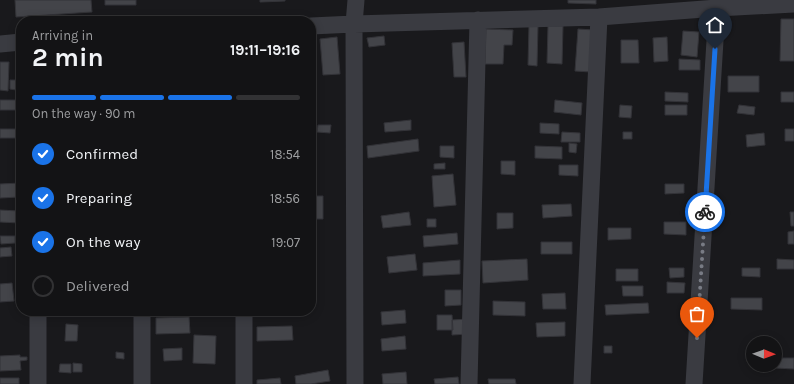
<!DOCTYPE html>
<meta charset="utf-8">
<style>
:root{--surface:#131315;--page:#1c1c1e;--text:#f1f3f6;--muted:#9d9ea0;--line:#323234;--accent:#1a73e8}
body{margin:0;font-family:Karla,sans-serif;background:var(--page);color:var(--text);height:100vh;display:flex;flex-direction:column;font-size:15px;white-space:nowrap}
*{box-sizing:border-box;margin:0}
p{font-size:13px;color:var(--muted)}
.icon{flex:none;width:22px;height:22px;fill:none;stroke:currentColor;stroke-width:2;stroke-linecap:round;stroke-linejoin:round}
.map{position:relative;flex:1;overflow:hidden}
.details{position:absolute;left:16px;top:16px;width:300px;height:300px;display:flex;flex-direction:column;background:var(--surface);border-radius:16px;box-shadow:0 2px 10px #0003,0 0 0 1px var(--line)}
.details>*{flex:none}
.needle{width:26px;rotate:91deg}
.buttons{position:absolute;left:746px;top:336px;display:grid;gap:8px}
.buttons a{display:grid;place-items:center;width:36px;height:36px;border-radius:50%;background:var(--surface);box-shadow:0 2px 10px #0003,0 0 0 1px var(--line);font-size:20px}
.pin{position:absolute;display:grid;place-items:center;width:34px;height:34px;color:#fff;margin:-41px -17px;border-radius:50% 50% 50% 0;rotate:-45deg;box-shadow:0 0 4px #0007}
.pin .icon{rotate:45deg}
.courier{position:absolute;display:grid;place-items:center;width:40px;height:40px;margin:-20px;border:3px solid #1a73e8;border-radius:50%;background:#fff;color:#222;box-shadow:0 1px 5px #0007}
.summary em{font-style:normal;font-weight:700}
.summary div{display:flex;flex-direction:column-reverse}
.summary{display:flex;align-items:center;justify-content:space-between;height:68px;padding:0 16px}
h1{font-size:26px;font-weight:700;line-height:30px}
.bar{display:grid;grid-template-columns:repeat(4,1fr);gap:6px 4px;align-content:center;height:48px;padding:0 16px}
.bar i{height:5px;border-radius:3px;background:var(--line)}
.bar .active{background:var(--accent)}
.bar p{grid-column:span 4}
ol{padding:0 16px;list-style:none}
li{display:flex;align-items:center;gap:12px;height:44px}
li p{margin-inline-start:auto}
li .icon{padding:4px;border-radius:50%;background:var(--accent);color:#fff;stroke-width:4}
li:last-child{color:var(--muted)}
li i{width:22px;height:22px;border:2px solid var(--line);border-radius:50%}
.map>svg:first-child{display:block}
</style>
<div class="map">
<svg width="794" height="384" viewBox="0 0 794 384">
<rect width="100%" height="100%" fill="#19191c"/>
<path fill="#434449" stroke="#333338" d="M15 0H91L92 12 16 17Z
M105 0H136V5H105Z
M260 0H285V1L260 2Z
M568 0H596V4L568 3Z
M781 19H794V61H780Z
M529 25H538L537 66 528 65Z
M548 26H563L562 64 547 63Z
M486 29 513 30 512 45H504L503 64H485Z
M578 29 594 30 591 72 575 71Z
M683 31 699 32 697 57 681 55Z
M384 36 385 45 369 47 367 38Z
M337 37 340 74 323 75 320 39Z
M667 37 668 61 654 62 653 38Z
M621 40H638L639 63H621Z
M464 42 466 77H454L452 43Z
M679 59 700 60V70H679Z
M0 62H9L8 91 0 90Z
M728 76H759V92H728Z
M10 80H17L16 90 10 89Z
M665 92 688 93V102L665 101Z
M781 92H794V102H781Z
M0 100H21V110H0Z
M555 100 582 103 581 115 554 112Z
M620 105 632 106 631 118 619 117Z
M665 105H687V115H665Z
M739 105 755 107 754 115 737 113Z
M411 120V130L385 132 384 123Z
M540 123 559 124V134L540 133Z
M318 125H331L330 133 317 132Z
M0 129H20V138H0Z
M785 129H794V141H785Z
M562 132 580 133V142H561Z
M623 132H632V139H623Z
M764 133 765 145 747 147 746 135Z
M418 139 419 151 368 158 367 146Z
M569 143 577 144 576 153 569 152Z
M440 146H454V158L440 157Z
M535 146 562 147V159L535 158Z
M501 161H515V175L501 174Z
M445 163V169H434V164Z
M559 165H578V176L559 175Z
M453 174 456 205 434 207 432 176Z
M20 183V197L0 198V184Z
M665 184H684V193L665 194Z
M311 196H323V219H311Z
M571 204 572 216 543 218 542 205Z
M0 210 19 211V223L0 222Z
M409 212 411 225 383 228 381 216Z
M790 212H794V226H791Z
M497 213H513V228L497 229Z
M427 219H436V227H427Z
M664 222H686V235L664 234Z
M608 228H631V239L608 240Z
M794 231V244H788V232Z
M457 233 458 244 424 247 423 236Z
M0 236H15V243L1 244Z
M541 242H572V254H541Z
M11 247 12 256 0 257V248Z
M415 254 417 270 389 273 387 257Z
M527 259 528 280 483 283 482 261Z
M777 259 794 260V269H777Z
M460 260V274L423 276V263Z
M669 268H684V277L670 278Z
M742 268H760V277L742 276Z
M616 269H638V281H616Z
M667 282 685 283 684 293H667Z
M12 283 14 301 0 302V284Z
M622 286H643V296H623Z
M445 290H461V305L445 306Z
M565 293 566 309H543L542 294Z
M731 298H762V310L731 309Z
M493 301 525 302V316L493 315Z
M648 303 649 313 606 315 605 305Z
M405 310 406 323 382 325 381 312Z
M113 311H127V316H113Z
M156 311H190V312L156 314Z
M437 315H452L453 330H437Z
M189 317 190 333 156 334V318Z
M468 319V334L452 335V320Z
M565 322V336L537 337 536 323Z
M66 324 78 325 77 341H65Z
M292 326 293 340 257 341V327Z
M194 335 216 336 215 364 193 363Z
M405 336 406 349 382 351 381 339Z
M604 346H612V353H604Z
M182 348V360L164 361 163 349Z
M116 352 124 353V359L116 358Z
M20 355V357H27V360L20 361 21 370 0 371V356Z
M775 358H794V369L775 368Z
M73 363 82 364V372H73Z
M60 364H71V373L59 372Z
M328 370 330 381 311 384H296L295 376Z
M406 372 407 384H383L382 374Z
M458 377 459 384H435L434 379Z
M0 378H19V384H0Z
M280 378 281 384H257V380Z
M488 379H515L516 384H489Z"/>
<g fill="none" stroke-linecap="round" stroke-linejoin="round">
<path stroke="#3a3b41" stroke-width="17" d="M311 26 354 24 599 17 717 8 794 4
M0 44 21 42
M142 311V384
M38 384V311
M244 384V311
M355 384 354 24 356 0
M469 384 478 20
M582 384 599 17
M694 384 717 8"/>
</g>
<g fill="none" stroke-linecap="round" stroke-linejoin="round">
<path stroke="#787b84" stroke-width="4" stroke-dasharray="0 7.2" d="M697 338 705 212"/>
<path stroke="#1a73e8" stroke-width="5" d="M705 212 715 49"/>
</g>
</svg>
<div class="buttons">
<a><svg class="needle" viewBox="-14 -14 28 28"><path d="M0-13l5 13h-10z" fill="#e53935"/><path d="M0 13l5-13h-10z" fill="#9d9ea0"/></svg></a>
</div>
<div class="pin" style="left:697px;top:338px;background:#ea580c"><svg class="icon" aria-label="bag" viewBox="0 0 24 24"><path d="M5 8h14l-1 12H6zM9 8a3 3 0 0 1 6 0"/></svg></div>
<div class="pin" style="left:715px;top:49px;background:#1f2937"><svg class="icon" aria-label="home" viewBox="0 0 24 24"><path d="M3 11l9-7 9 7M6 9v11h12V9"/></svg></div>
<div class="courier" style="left:705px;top:212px"><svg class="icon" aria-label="bike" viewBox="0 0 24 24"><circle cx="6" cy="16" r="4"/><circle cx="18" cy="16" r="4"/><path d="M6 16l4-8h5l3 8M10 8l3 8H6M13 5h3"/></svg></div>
<section class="details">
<div class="summary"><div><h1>2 min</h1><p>Arriving in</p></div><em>19:11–19:16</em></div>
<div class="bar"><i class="active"></i><i class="active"></i><i class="active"></i><i></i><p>On the way · 90 m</p></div>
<ol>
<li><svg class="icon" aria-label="check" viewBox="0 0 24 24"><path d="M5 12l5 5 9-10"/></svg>Confirmed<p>18:54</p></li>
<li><svg class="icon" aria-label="check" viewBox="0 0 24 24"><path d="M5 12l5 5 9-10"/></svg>Preparing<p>18:56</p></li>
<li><svg class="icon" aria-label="check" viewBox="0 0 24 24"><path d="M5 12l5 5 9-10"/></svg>On the way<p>19:07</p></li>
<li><i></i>Delivered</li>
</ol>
</section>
</div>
